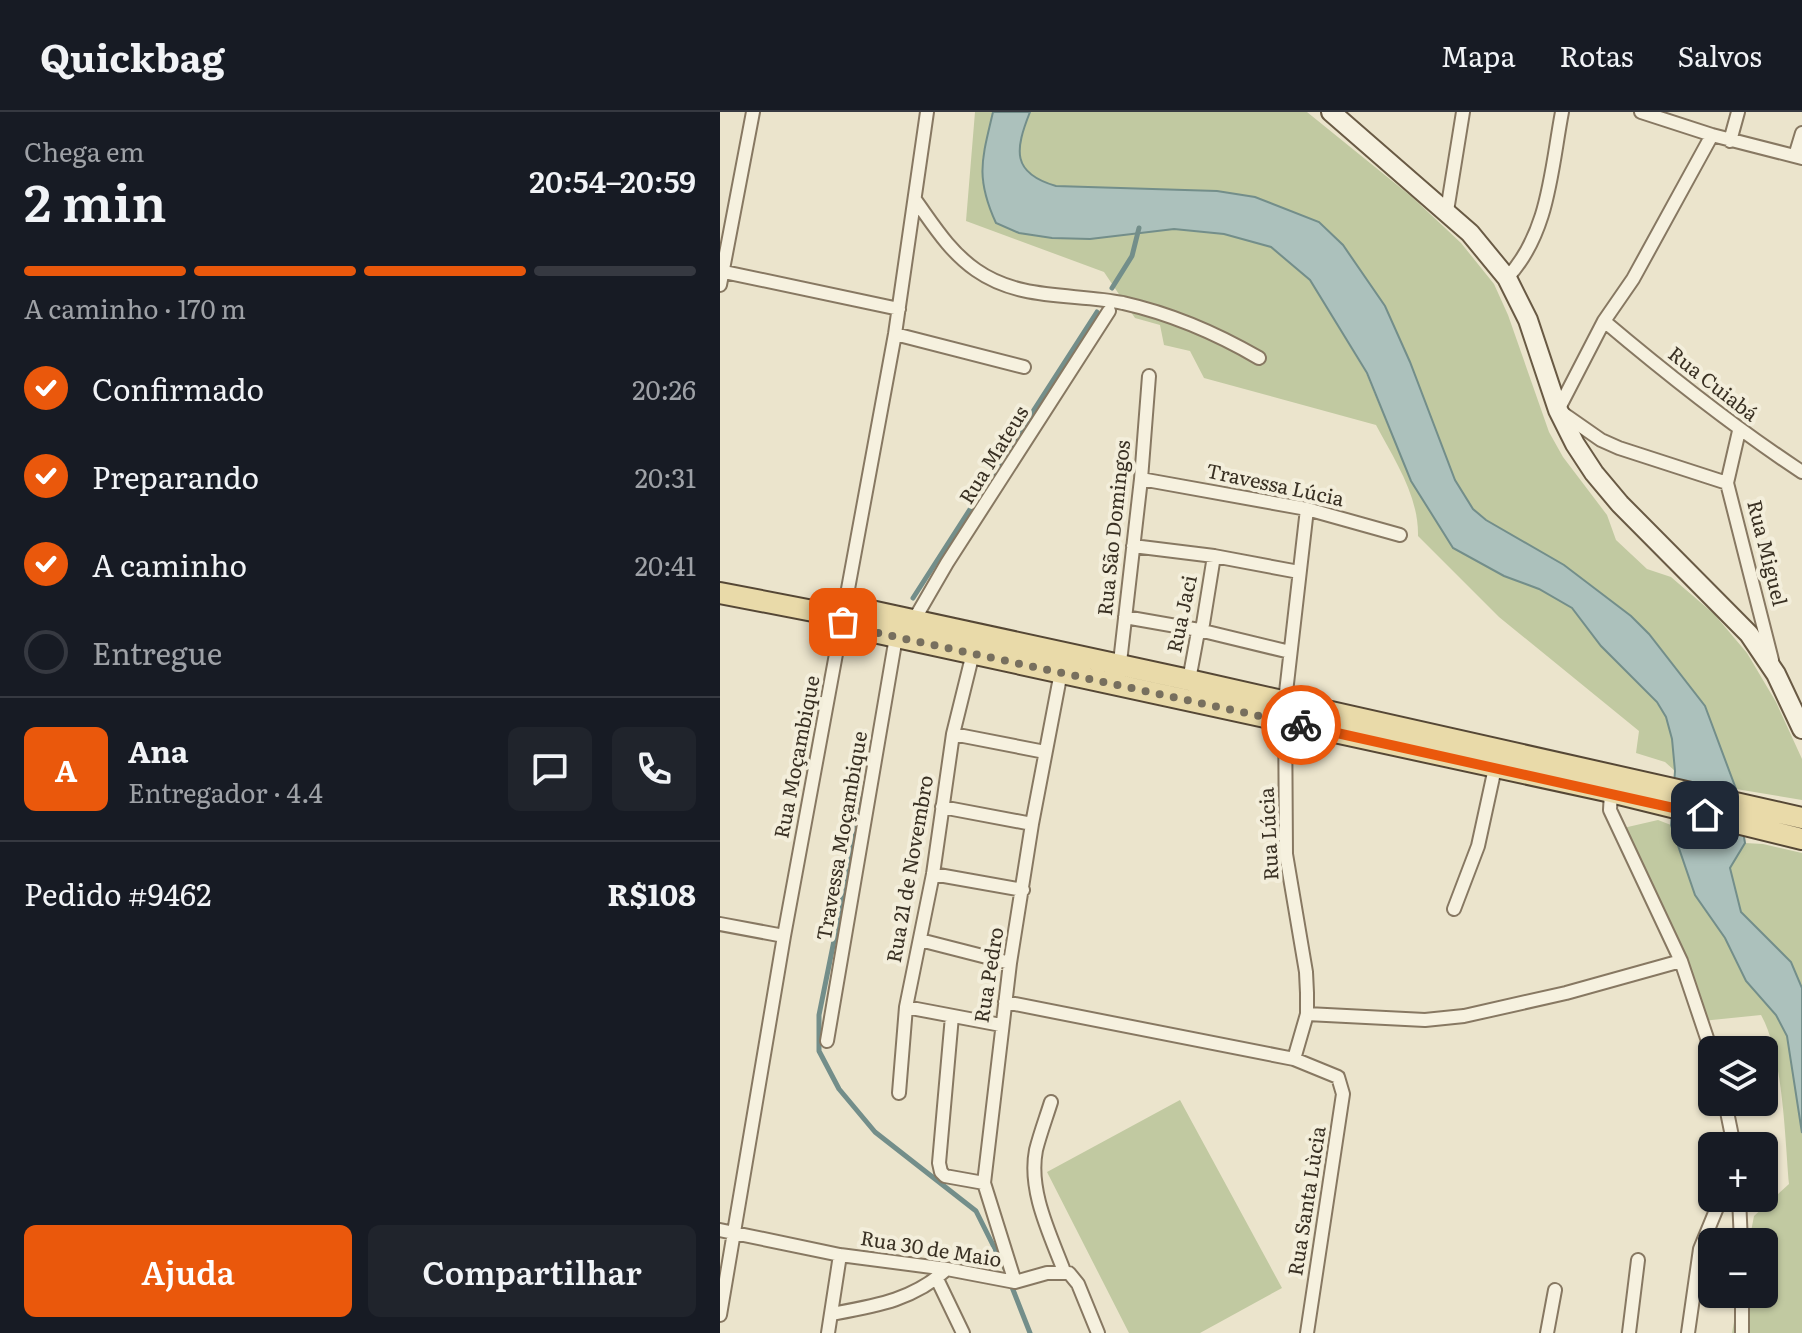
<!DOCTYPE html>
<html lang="pt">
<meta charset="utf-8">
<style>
:root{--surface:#171b24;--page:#20242c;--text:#f1f3f6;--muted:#9ea1a6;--line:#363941;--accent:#ea580c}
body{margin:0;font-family:Literata,serif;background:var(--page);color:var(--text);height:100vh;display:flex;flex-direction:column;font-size:30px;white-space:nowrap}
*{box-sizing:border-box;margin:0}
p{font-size:26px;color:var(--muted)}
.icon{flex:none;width:44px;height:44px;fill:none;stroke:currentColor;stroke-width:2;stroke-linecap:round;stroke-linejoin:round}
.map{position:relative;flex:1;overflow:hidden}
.side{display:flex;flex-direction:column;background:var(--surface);width:720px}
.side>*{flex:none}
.tools{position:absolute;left:978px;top:924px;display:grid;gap:16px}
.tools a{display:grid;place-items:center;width:80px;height:80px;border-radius:12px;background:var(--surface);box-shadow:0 2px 6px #0004;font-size:40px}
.pin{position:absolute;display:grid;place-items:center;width:68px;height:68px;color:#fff;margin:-34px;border-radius:16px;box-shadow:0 4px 12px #0006}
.courier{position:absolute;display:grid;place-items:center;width:80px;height:80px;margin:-40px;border:6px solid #ea580c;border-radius:50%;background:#fff;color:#222;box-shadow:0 2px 10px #0007}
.headline em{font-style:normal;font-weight:600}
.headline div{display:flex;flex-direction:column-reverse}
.headline{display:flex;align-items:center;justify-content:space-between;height:136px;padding:0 24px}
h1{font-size:52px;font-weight:600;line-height:60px}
.bar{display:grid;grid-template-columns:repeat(4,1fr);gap:12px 8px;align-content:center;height:96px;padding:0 24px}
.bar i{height:10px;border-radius:6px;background:var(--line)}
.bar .current{background:var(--accent)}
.bar p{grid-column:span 4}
.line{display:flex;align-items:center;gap:20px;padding:0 24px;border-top:2px solid var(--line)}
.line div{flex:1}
.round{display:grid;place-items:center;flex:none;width:84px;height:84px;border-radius:12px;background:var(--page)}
ol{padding:0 24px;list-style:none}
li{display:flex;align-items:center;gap:24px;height:88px}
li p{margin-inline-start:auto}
li .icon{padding:8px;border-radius:50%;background:var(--accent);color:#fff;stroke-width:4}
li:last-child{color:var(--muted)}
li i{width:44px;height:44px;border:4px solid var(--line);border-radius:50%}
.button{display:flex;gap:16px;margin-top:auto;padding:16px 24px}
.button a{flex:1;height:92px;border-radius:12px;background:var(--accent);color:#fff;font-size:32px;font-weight:600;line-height:92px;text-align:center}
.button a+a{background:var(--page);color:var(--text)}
header{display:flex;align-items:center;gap:48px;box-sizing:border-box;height:112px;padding:0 40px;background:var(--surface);border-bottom:2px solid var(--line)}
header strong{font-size:38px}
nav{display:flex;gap:44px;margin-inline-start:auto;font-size:28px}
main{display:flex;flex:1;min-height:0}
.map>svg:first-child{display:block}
</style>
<header>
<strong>Quickbag</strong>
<nav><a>Mapa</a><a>Rotas</a><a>Salvos</a></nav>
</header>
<main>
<section class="side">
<div class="headline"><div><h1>2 min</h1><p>Chega em</p></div><em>20:54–20:59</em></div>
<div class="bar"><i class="current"></i><i class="current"></i><i class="current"></i><i></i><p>A caminho · 170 m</p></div>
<ol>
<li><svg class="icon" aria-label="check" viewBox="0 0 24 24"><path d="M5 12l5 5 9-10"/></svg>Confirmado<p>20:26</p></li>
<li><svg class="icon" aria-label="check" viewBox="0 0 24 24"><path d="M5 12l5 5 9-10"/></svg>Preparando<p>20:31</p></li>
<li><svg class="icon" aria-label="check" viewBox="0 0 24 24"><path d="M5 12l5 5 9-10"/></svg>A caminho<p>20:41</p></li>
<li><i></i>Entregue</li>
</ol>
<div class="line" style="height:144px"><b class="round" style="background:var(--accent);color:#fff">A</b><div><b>Ana</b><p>Entregador · 4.4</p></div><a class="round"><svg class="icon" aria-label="chat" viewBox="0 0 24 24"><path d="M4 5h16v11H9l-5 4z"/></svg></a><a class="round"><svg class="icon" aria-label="phone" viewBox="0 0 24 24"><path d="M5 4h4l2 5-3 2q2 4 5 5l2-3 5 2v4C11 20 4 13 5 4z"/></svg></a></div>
<div class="line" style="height:104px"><div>Pedido #9462</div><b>R$108</b></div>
<div class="button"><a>Ajuda</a><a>Compartilhar</a></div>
</section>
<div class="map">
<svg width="1082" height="1221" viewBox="0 0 1082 1221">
<rect width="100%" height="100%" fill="#ebe4cc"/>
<path fill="#c1c9a1" d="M255 0H273L262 49V69L299 121 332 126 370 127 454 117 504 122 551 135 590 168 646 261 691 369 733 436 784 464 819 477 852 496 881 534 937 590 946 605 952 627 955 659 945 650 916 641 919 619 779 505 698 424C699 384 674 347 656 313L484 266 470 239 444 233 440 213 415 206 384 160 246 109Z
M310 0H587L692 85 741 131 774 172 788 203 829 320 843 345 887 403 896 428 927 457 951 465 994 502 1027 541 1056 590 1082 647V688L1016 677 985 594 929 521 844 453 766 408 753 397 735 368 690 250 665 194 599 110 535 85 497 79 336 74C291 61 295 38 310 0Z
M938 708 951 713 975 783 1005 826 1026 869 1056 903 1067 924 1082 1021V1221H1012L1019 1182H1044V1130H1029L1034 1104 1069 1072C1065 1027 1063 941 1041 903L982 909 899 717Z
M1025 731 1043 732 1082 741V876L1071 850 1021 800 1010 756Z
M460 988 562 1176 480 1221H409L327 1060Z"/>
<path fill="#acc1bc" stroke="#738e8a" stroke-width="2" d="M273 0H310C295 38 291 61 336 74L497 79 535 85 599 110 623 133 665 194 690 250 735 368 753 397 766 408 844 453 911 504 929 522 985 594 1016 677 1025 731 1010 756 1021 800 1071 850 1082 876V1021L1067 924 1056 903 1026 869 1005 826 975 783 951 713 955 659 952 627 946 605 937 590 881 534 852 496 819 477 784 464 733 436 691 369 647 261 590 168 551 135 504 122 454 117 370 127 332 126 299 121 276 111C255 65 262 47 273 0Z"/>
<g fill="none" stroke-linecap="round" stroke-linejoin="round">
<path stroke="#738e8a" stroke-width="5" d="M392 176 412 144 419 116
M193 486 377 200
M143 685 99 903V939L119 977 155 1020 256 1099 285 1157
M290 1170 310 1221"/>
<g stroke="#877862" stroke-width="16">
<path id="street" d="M921 0 992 23 1082 46
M992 23 913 167 884 209 838 298 881 328 899 336 1007 371
M1010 29 1018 0
M1075 44 1082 21
M196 89C214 114 230 140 256 158 300 189 353 181 403 191 452 202 496 221 539 246
M727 99 743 0
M0 159 179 197
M787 166C829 121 831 58 842 0
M0 173 33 0
M884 209C948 263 1012 314 1082 360
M175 222 304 255
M1019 319 1007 371 1052 548
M421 367 587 397 680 423
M413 434 494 444 579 460
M405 505 479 518 570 540
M194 508 227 451 389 199
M399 559 421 367 429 264
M469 568 477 525 483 512 494 444
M233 622 325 640
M891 680 890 698 961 849 992 941
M222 695 312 712
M213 762 303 778
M734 797 758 734 775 656
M0 812 64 824
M200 828 290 851
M285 890 574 947 618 965 623 982 587 1221
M186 895 281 913
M587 902 705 908 744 904 846 881 961 849
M232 904 219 1051 221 1060 225 1064 264 1071
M107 929 176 525
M574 947 587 902V881L586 860 566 742 565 589 587 397
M179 981 186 895 213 762 233 622 253 541
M331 990C326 1006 320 1022 316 1038 308 1079 330 1122 344 1159
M1005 990 1014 1034
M1019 1086 1021 1130
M0 1118 120 1143 227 1157 295 1170 327 1161H349L358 1172 378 1221
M217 1167 243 1221
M295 1170 264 1071 290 851 312 712 341 560
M1022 1182V1221
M111 1202C155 1194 194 1188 227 1157
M0 1203 64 824 175 222 207 0
M108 1221 120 1143
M827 1221 835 1178
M909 1221 918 1148
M968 1221 980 1137 1001 1086"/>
</g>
<g stroke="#695a44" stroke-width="22">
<path id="secondary" d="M611 0 750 121 787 166 808 208 838 298 855 332 874 361 900 392 1029 522 1056 562 1082 617"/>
</g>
<g stroke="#554735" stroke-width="24">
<path id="primary" d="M0 481 124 505 149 519 891 680 1082 727
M124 505 151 499 469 568 1082 706"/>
</g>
<use href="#street" stroke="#f6f1df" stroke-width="12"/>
<use href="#secondary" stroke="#f6f1df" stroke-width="18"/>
<use href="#primary" stroke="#e9daa9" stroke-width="20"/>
</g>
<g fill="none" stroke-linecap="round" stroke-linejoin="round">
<path stroke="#776f5e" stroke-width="8" stroke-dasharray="0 14.4" d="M123 510 124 505 149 519 581 613"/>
<path stroke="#ea580c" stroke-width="10" d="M581 613 985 703"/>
</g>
<g text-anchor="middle" stroke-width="8" stroke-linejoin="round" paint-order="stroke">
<g font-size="20" fill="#393023" stroke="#f3eedb">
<text transform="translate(993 272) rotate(38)" y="7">Rua Cuiabá</text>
<text transform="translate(274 343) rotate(-58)" y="7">Rua Mateus</text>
<text transform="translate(555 373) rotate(12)" y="7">Travessa Lúcia</text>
<text transform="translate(394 416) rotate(-84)" y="7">Rua São Domingos</text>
<text transform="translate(1047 441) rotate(76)" y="7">Rua Miguel</text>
<text transform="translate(462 502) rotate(-78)" y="7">Rua Jaci</text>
<text transform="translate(77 645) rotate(-79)" y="7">Rua Moçambique</text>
<text transform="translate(549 722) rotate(-93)" y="7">Rua Lúcia</text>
<text transform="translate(122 724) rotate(-80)" y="7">Travessa Moçambique</text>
<text transform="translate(190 757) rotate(-80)" y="7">Rua 21 de Novembro</text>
<text transform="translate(269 863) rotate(-81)" y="7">Rua Pedro</text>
<text transform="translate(587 1089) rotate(-81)" y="7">Rua Santa Lùcia</text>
<text transform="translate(211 1137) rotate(9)" y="7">Rua 30 de Maio</text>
</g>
</g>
</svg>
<div class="tools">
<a><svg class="icon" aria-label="layers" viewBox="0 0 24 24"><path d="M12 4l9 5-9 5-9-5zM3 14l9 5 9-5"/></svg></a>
<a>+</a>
<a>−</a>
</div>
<div class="pin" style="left:123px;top:510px;background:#ea580c"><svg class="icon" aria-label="bag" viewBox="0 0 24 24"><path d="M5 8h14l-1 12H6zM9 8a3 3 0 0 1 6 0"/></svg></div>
<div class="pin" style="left:985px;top:703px;background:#1f2937"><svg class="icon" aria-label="home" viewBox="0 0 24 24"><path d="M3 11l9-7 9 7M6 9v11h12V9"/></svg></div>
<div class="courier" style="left:581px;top:613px"><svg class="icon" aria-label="bike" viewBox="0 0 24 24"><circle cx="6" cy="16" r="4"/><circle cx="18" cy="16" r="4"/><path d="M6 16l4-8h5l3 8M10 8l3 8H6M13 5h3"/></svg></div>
</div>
</main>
